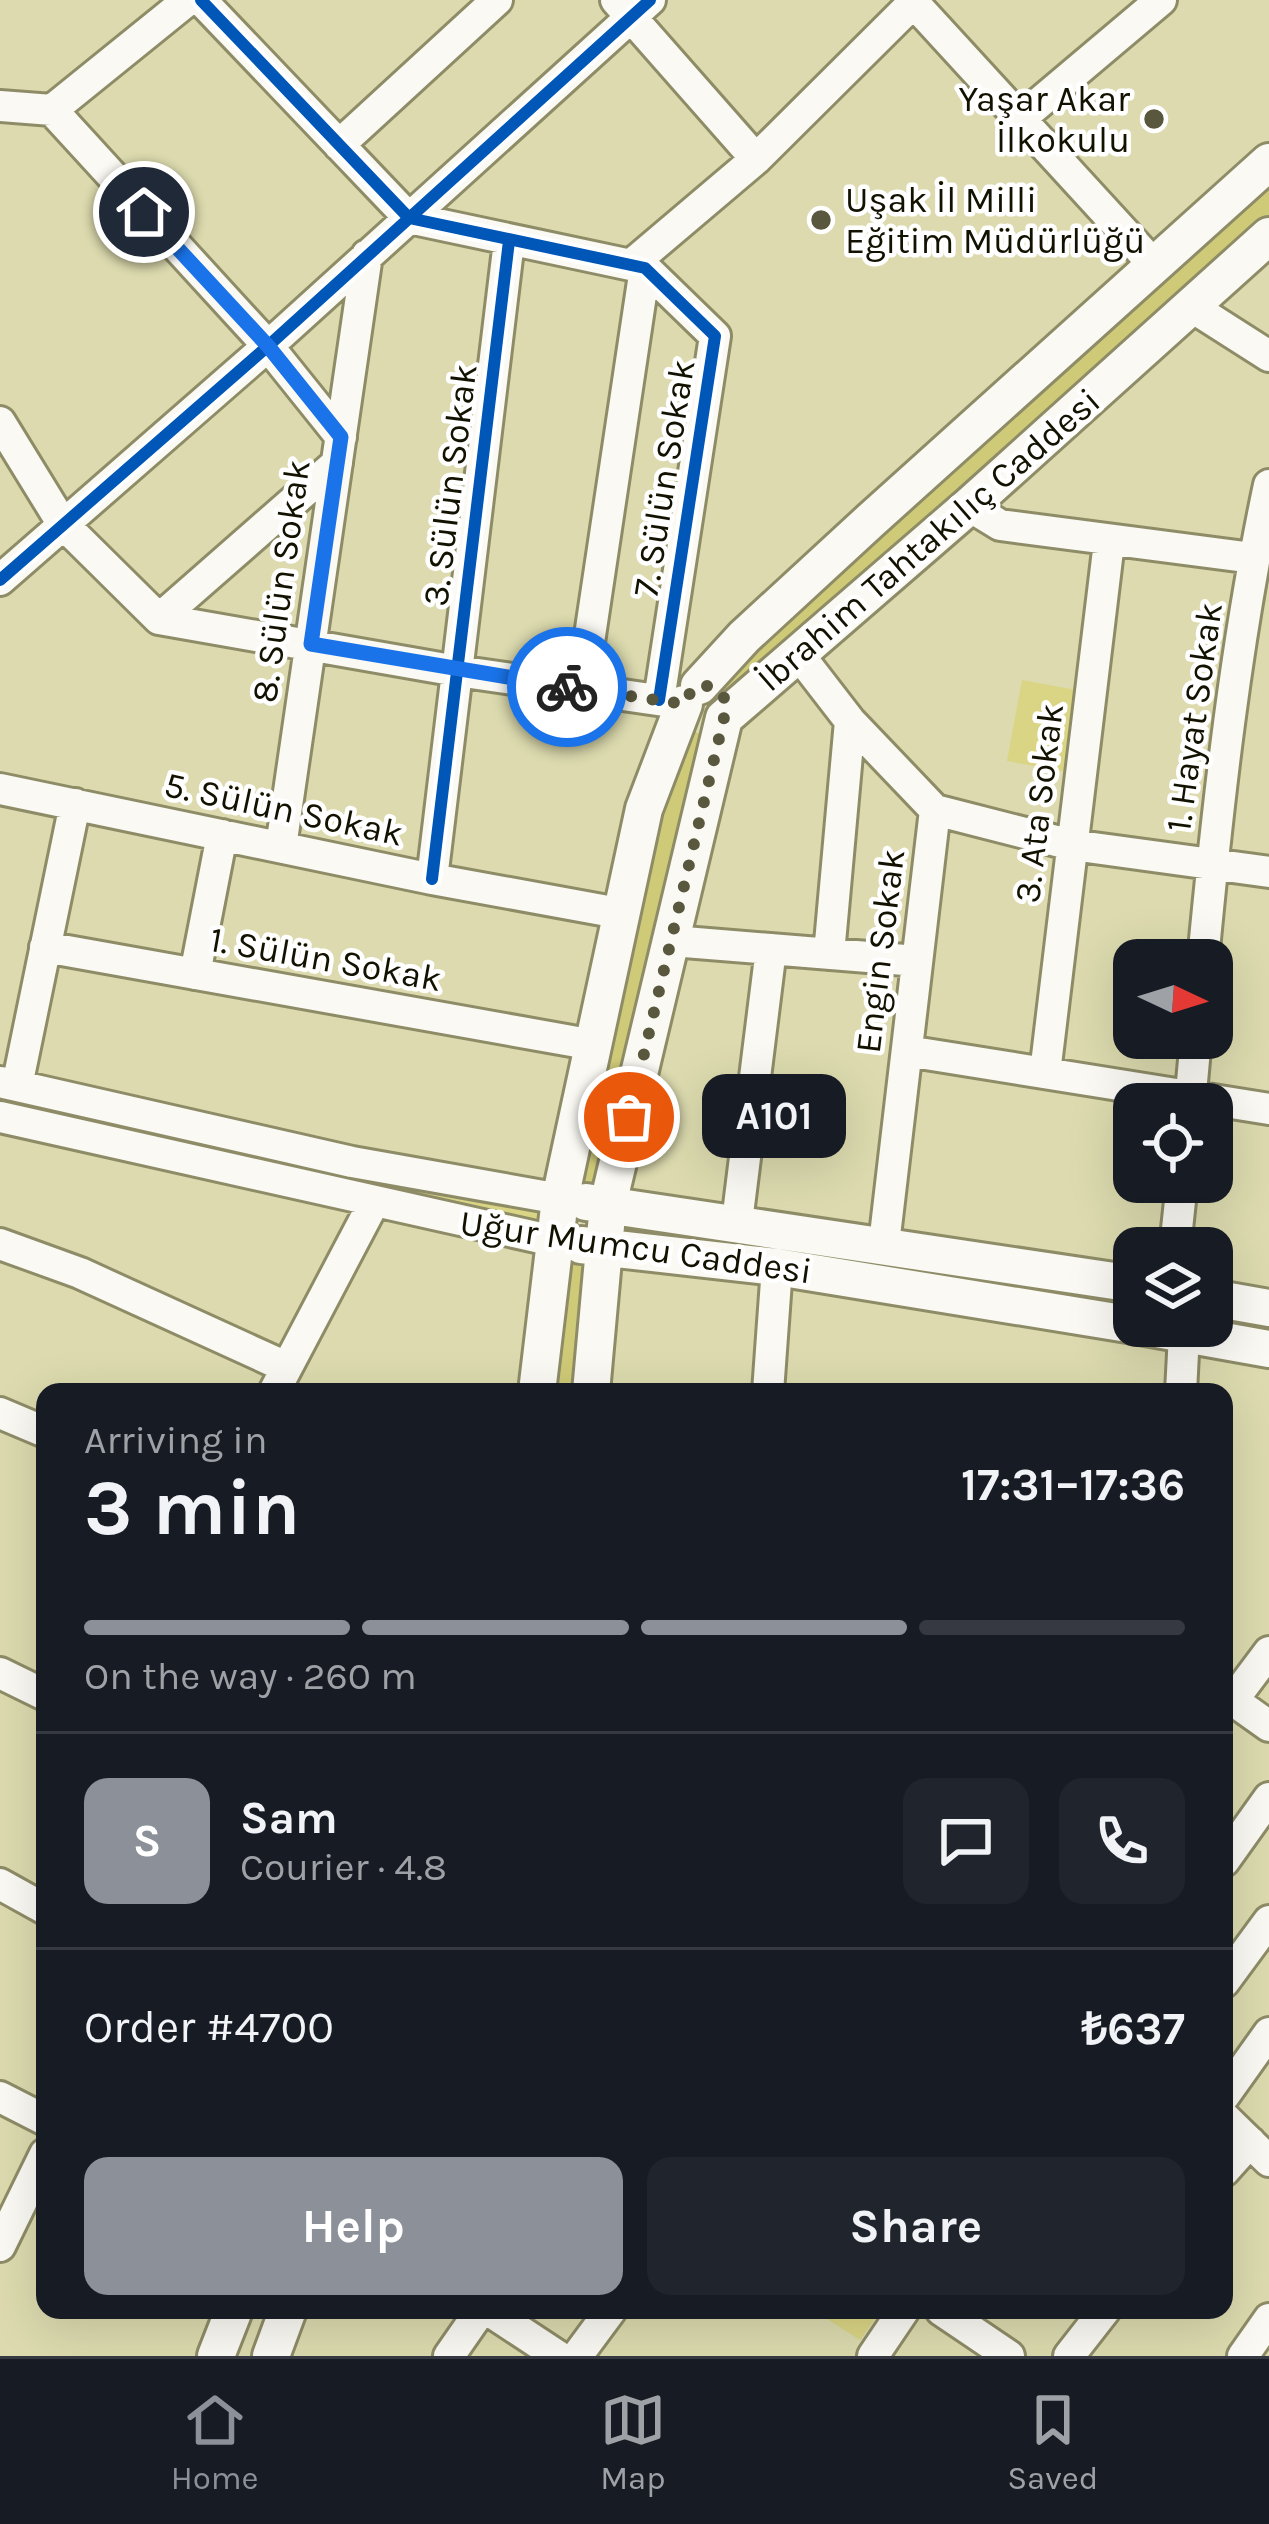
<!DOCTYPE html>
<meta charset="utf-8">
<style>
:root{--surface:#171b24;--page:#20242c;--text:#f1f3f6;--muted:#9ea1a6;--line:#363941;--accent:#8c9099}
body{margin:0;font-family:Karla,sans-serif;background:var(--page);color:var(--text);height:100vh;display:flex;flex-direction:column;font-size:45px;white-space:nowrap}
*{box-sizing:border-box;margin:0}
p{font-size:39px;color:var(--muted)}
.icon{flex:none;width:66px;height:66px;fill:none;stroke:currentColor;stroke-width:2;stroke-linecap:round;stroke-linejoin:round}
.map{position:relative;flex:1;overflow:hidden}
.details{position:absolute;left:36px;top:1383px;width:1197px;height:936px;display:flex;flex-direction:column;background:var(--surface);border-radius:24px;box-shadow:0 12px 48px #0002}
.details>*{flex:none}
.needle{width:78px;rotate:94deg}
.fabs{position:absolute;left:1113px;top:939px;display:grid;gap:24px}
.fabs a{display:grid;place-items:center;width:120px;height:120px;border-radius:24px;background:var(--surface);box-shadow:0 12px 48px #0002;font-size:60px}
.pin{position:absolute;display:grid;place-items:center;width:102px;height:102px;color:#fff;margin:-51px;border:6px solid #fff;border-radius:50%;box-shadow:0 3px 12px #0007}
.courier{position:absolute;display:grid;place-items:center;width:120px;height:120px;margin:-60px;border:9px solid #1a73e8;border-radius:50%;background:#fff;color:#222;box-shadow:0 3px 15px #0007}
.bubble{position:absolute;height:84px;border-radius:24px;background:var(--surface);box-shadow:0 12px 48px #0002;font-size:39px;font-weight:700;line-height:84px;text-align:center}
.overview em{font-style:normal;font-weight:700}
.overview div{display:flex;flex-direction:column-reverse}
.overview{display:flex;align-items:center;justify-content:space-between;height:204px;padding:0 48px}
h1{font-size:78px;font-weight:700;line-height:90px}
.bar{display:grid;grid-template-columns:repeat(4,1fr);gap:18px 12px;align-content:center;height:144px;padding:0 48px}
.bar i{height:15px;border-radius:9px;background:var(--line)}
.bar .on{background:var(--accent)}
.bar p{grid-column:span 4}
.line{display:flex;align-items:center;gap:30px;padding:0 48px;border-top:3px solid var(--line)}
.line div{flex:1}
.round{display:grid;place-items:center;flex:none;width:126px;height:126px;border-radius:24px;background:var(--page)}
.button{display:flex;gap:24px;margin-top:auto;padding:24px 48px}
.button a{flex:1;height:138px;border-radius:24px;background:var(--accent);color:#fff;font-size:48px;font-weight:700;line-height:138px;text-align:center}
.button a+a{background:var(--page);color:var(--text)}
.menu{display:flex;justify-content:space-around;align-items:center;height:168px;border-top:3px solid var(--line);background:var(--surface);font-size:33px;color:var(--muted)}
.menu a{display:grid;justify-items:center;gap:6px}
.menu .on{color:var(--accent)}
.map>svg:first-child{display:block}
</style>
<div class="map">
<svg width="1269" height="2356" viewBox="0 0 1269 2356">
<rect width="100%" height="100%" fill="#dcdaae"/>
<path fill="#dad584" d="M1022 680 1081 691 1067 772 1007 761Z
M0 1098 355 1178 514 1207 545 1208 541 1226 0 1108Z
M813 2310H881L860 2340Z"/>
<path fill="#cfca77" d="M1269 187V216L731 694 717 681Z
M685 728 706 736 681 809 649 972 593 1195 575 1180 652 843Z
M575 1256 588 1258 578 1392H557L571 1261Z"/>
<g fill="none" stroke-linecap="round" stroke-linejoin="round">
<g stroke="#8e8c67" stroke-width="36">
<path id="minor" d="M201 0 409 218 645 268 715 336 659 700
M616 0 756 159
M914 3 1155 266
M0 106 52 110 268 346 341 437
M52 110 188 0
M1020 119 1161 0
M339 145 497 0
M631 265 756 159 916 0
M1189 305 1269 356
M0 422 62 523 159 619 457 671 678 703
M969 506 1000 525 1253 558
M0 580 268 346 650 0
M159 619 337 463
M799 655 850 721 935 810 1072 845 1269 872
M582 689 645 268
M0 789 432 879 624 914
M281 847 367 255
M432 879 509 241
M672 941 917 961
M45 947 594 1045
M829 954 850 721
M1203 960C1218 802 1236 641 1269 485
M195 974 222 835
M907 1051 1269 1109
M1045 1073 1109 542
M0 1082 352 1162 560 1199
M17 1086 75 804
M1190 1104 1196 1038
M0 1117 554 1241
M737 1222 771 949
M0 1244 80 1273 286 1367
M884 1244 935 810
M1175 1248 1182 1182
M274 1392 374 1202
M768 1392 777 1267
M1181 1392 1184 1334
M0 1413 45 1432
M0 1673 45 1695
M1224 1694 1269 1726
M1233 1700 1269 1652
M1224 1861 1269 1798
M0 1884 45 1909
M1224 1982 1269 1921
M1224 2096 1269 2033
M0 2097 45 2120
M1224 2117 1269 2161
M1224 2171 1250 2142
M0 2246 45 2154
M488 2310 558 2356
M941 2310 1009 2356
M449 2356 481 2310
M577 2356 611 2310
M873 2356 904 2310
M1069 2356 1105 2310
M1243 2356 1269 2319"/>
</g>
<g stroke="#8e8c67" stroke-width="42">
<path id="major" d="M699 686 744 637 870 521 1269 162
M586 1202 1134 1284
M581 1245 777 1267 1134 1325
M1212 1298 1269 1308
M1140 1326 1269 1349
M537 1392 560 1199 644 809 684 704
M591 1392 608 1204 724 718 969 506 1269 236
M216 2356 234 2310
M271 2356 288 2310"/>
</g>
<use href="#minor" stroke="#faf9f3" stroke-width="30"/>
<use href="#major" stroke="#faf9f3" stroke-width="36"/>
<g stroke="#fff" stroke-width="20">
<path id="cycleway" d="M201 0 409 218 645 268 715 336 659 700
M0 580 268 346 650 0
M432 879 509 241"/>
</g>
<use href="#cycleway" stroke="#0057b8" stroke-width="12"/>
</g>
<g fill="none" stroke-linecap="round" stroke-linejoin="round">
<path stroke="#59573d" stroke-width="12" stroke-dasharray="0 21.6" d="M567 687 684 704 693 688 705 685 722 693 727 705 629 1117"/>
<path stroke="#1a73e8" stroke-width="15" d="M144 212 268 346 341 437 311 644 567 687"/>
</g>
<g fill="#59573d" stroke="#fff" stroke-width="4.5">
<circle cx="1154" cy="119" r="12"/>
<circle cx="821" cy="220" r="12"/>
</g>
<g text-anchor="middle" stroke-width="9" stroke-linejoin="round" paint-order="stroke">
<g font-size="36" fill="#131100" stroke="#fff" text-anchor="end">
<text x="1130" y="111">Yaşar Akar<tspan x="1130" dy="41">İlkokulu</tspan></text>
<text x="845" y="212" text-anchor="start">Uşak İl Milli<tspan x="845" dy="41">Eğitim Müdürlüğü</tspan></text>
</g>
<g font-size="36" fill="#131100" stroke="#fff">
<text transform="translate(663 478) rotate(-81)" y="13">7. Sülün Sokak</text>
<text transform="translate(449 485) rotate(-83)" y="13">3. Sülün Sokak</text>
<text transform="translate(928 539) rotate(-41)" y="13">İbrahim Tahtakılıç Caddesi</text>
<text transform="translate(280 581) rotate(-82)" y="13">8. Sülün Sokak</text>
<text transform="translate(1193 717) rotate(-82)" y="13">1. Hayat Sokak</text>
<text transform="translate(1038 803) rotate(-83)" y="13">3. Ata Sokak</text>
<text transform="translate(284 808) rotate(12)" y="13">5. Sülün Sokak</text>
<text transform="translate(879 951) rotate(-83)" y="13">Engin Sokak</text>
<text transform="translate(326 958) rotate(10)" y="13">1. Sülün Sokak</text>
<text transform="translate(636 1246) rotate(8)" y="13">Uğur Mumcu Caddesi</text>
</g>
</g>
</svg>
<div class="fabs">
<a><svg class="needle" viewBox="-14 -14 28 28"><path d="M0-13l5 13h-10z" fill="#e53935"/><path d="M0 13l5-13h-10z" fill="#9ea1a6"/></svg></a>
<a><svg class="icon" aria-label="locate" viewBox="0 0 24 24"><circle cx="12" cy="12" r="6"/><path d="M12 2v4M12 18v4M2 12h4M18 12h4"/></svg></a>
<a><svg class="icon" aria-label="layers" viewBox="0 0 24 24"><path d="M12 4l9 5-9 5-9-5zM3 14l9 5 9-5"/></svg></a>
</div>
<div class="pin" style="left:629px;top:1117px;background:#ea580c"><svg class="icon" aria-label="bag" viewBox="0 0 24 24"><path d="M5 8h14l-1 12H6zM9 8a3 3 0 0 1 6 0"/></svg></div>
<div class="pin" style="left:144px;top:212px;background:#1f2937"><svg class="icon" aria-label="home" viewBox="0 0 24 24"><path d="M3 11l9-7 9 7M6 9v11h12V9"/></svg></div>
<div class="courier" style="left:567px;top:687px"><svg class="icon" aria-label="bike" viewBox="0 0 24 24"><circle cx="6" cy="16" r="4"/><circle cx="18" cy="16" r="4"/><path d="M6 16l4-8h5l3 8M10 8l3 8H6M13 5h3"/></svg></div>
<div class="bubble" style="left:702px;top:1074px;width:144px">A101</div>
<section class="details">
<div class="overview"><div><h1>3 min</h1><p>Arriving in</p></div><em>17:31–17:36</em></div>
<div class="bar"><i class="on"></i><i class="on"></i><i class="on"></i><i></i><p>On the way · 260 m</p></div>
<div class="line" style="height:216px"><b class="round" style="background:var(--accent);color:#fff">S</b><div><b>Sam</b><p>Courier · 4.8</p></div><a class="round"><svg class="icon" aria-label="chat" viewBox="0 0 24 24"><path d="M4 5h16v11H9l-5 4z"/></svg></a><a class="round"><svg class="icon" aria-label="phone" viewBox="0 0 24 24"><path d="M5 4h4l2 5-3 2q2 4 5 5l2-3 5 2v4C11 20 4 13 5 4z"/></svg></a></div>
<div class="line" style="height:156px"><div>Order #4700</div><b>₺637</b></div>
<div class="button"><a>Help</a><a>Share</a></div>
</section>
</div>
<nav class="menu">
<a class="on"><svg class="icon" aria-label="home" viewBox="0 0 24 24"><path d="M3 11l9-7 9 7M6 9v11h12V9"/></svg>Home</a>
<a><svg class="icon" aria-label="map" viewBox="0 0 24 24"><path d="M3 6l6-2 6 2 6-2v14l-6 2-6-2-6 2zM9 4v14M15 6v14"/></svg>Map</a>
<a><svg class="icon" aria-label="saved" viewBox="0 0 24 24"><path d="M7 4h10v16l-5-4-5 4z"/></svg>Saved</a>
</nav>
